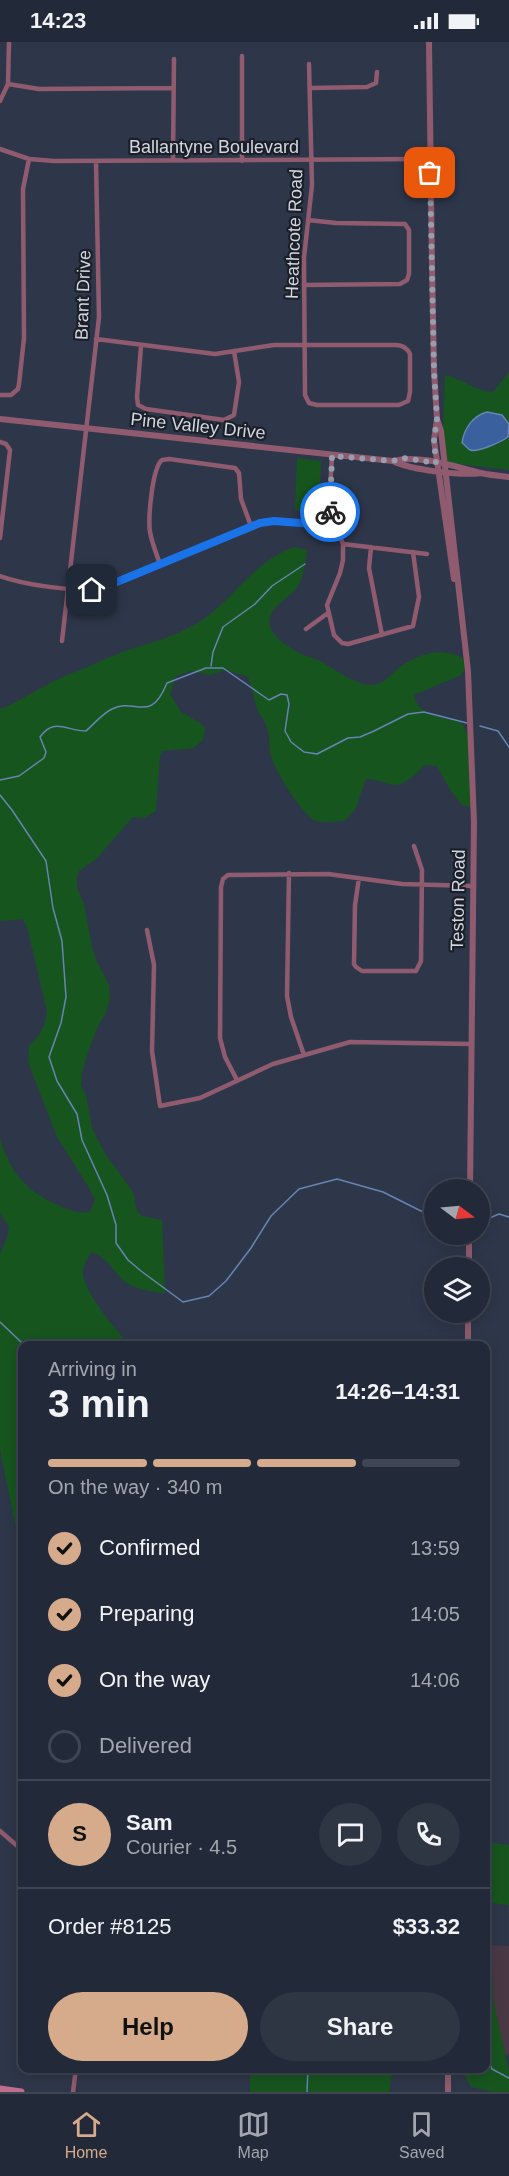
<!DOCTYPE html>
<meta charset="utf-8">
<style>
:root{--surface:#222938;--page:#2e3543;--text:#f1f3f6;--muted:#a2a6ae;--line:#3f4553;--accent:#d6ab8b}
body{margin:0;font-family:Helvetica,sans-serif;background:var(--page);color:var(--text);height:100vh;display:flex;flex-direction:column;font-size:22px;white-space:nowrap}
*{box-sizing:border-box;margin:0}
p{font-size:20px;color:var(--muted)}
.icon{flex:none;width:33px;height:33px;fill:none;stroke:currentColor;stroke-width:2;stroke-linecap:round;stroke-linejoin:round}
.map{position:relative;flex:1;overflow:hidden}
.details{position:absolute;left:18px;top:1299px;width:472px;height:732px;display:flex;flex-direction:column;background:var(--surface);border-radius:12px;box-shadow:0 3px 15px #0003,0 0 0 2px var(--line)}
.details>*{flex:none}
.needle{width:39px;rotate:106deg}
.controls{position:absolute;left:424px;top:1137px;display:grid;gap:12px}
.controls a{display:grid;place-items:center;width:66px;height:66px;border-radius:50%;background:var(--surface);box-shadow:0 3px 15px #0003,0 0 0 2px var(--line);font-size:30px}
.pin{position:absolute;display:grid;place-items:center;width:51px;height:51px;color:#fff;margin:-26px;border-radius:12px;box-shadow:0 3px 9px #0006}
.courier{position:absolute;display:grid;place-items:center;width:60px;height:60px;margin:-30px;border:4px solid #1a73e8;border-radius:50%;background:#fff;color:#222;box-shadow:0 2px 8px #0007}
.headline em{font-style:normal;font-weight:600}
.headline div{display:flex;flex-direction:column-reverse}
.headline{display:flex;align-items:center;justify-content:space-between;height:102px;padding:0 30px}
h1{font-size:39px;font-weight:600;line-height:45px}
.bar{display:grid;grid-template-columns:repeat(4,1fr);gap:9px 6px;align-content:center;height:72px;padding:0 30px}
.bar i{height:8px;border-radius:4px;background:var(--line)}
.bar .current{background:var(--accent)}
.bar p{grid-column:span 4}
.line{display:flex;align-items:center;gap:15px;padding:0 30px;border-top:2px solid var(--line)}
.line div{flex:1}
.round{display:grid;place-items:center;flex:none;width:63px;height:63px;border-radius:32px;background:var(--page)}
ol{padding:0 30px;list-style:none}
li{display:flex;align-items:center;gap:18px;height:66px}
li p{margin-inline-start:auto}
li .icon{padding:6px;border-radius:50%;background:var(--accent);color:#111;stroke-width:4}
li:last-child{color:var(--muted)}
li i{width:33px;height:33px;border:3px solid var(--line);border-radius:50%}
.primary-button{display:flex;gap:12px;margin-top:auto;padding:12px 30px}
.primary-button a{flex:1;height:69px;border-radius:36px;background:var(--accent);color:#111;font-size:24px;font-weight:600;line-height:69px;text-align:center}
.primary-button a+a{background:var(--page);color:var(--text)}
.status{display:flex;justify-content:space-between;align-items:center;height:42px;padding:0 30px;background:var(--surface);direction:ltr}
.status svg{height:16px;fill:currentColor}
.dock{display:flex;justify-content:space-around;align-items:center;height:84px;border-top:2px solid var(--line);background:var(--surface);font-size:16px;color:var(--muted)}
.dock a{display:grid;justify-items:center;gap:3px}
.dock .current{color:var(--accent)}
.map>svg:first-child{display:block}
</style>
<div class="status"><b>14:23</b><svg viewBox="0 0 49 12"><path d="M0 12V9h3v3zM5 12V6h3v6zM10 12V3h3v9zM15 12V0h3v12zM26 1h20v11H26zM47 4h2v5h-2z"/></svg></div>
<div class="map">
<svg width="509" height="2050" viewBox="0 0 509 2050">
<rect width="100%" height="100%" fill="#2e374a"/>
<path fill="#4a3945" d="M491 1903 509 1904V2012L505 2013 493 1959Z"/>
<path fill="#17551f" d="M509 330V382L502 373 482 406 498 402 508 396 509 389V428L442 420 445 333C462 337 476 349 493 350Z
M297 416 321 419 319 473 295 468Z
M294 505 307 508C305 521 304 536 296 547 287 558 263 568 271 587 274 595 287 604 294 608 301 613 308 614 315 617 333 624 353 644 373 643 386 642 393 629 403 623 415 615 432 608 446 611 452 612 458 612 463 617 467 623 465 627 461 633L414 653C418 675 443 675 461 680L471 699 470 709 475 727V762L472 765 462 763 450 748 437 724 425 723C417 731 407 742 395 743 387 743 379 737 366 737L355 768 344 779C335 779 324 781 316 779 303 775 271 723 270 710 269 701 270 692 266 683 264 677 259 672 257 667 254 656 252 646 248 635L226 628 210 633 191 629 176 634 170 652 181 670 200 681 205 686 203 698 193 706 163 709 160 714 156 769 144 776 133 775 96 817 79 829 77 835V846L84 862 92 905 96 918 109 943 110 956 106 971 98 984 88 1010 82 1031 81 1043 86 1053 92 1086 104 1110 133 1150 137 1169 142 1174 162 1178 165 1251C153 1250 133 1247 124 1239 112 1228 108 1216 92 1210 87 1216 83 1224 83 1232 84 1250 117 1290 130 1303L22 1304V1515L0 1408V1212L7 1196 9 1185 0 1171V1097C10 1129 26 1150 58 1163 69 1168 78 1172 90 1170L95 1158 88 1144 57 1095 28 1020 29 1004 39 993 45 981 47 969 27 885 23 877 0 879V667C24 658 46 641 70 632 89 625 106 616 125 609 148 601 172 596 194 583 232 562 250 521 294 505Z
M486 1800 509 1803V1863L492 1861 490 1874 493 1958 509 2029V2050H493L471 2045 461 2027 486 2026Z
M250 2027V2026L393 2027 389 2050H250Z"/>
<path fill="#3a619d" stroke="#6784b2" stroke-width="1.5" d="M487 370 502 373 509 382 508 395C501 400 477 411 470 408 467 406 465 403 462 401 464 386 473 374 487 370Z"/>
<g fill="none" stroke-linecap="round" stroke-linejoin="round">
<path stroke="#6784b2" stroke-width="1.5" d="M211 624 213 610 223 585 255 562 272 544 305 522
M480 684 498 689 509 705
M0 738 19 734 44 716 46 710 40 695C54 675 67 689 86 689 94 682 103 671 112 667 135 655 150 683 167 641L206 626H223L269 658 281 652 287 653 289 662 285 689 291 700 304 710 317 712 348 696 360 695 374 689 408 672 424 670 467 681
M0 753 12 768 46 819 53 866 62 899 66 955 61 981 49 1015 57 1039 77 1072 82 1098 107 1153 116 1183V1201L128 1218 141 1229 183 1260 209 1254 226 1239 251 1206 271 1174 299 1147 337 1137 383 1150 435 1176
M480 1180 499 1172 509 1175
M0 1280 21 1300 30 1304
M22 1319 18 1323V1327L22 1329
M486 2014 492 2027 509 2036
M307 2050 308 2026"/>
<path stroke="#905b6f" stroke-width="4.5" d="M8 42 39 47 173 46
M310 46 367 45 376 41 377 30
M0 59 8 42 9 0
M0 107 29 117 54 119 429 117
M173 118 174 17
M242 119V14
M304 243 400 242 407 238 409 232V188L405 182 336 181 308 178
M96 297 215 312 274 303H396C403 303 407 306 410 312V350L408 359 399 363H317L309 361 305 353 304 216 312 143 309 22
M141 304 137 355 138 363 146 367 224 378 234 373 239 340 234 309
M0 353H11L18 347 19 342 24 296 23 147 29 117
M0 400 6 402 10 408 0 496
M328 483 332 414
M343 502 427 512
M371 505 369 526 382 593
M160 522C156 511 152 501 150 490 148 477 152 426 162 418L169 417 235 426 239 431 241 457 251 484
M0 534C22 542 72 550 96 547L260 481 274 479 328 483 339 492 343 502V518L340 531 327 563 334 593 342 601 348 602 413 584 419 555 413 510
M306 587 328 571
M62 599 99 275 96 120
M289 831 287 954 291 975 304 1013
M359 836 355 863 354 922 356 925 362 929H416L421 919 422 828 414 804
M147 888 154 923 152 1009 160 1064 200 1056 273 1022 350 1000 471 1002
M237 1038 225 1015 220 996 221 845 223 837 228 833 328 832 402 842 473 844
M0 1789 22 1808
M73 2050 76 2026"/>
<path stroke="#905b6f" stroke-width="6" d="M429 0 432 223 434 329 437 377 434 398 454 537
M0 377 393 419C411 428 461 434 481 431
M437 377 441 389 468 629 474 780 470 1148
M394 419C419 412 456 425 481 431 490 433 500 434 509 435
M469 1226V1192
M468 1304V1270
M448 2050V2026"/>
<path stroke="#c06c8e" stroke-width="7" d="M0 2047 21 2050"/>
</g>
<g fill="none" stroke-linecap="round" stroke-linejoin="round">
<path stroke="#989ead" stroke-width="6" stroke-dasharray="0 10.8" d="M330 470 332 414 393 419 404 416 436 421 434 398 437 377 434 329 430 131"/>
<path stroke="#1a73e8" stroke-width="8" d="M92 548 107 544 260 481 274 479 327 483 330 470"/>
</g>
<g text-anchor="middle" stroke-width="4.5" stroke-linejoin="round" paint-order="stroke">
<g font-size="18" fill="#d1d6e2" stroke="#1b1f27">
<text x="214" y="111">Ballantyne Boulevard</text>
<text transform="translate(294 192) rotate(-88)" y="6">Heathcote Road</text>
<text transform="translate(83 253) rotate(-88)" y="6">Brant Drive</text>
<text transform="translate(198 384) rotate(6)" y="6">Pine Valley Drive</text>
<text transform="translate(458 858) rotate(-89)" y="6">Teston Road</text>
</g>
</g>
</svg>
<div class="controls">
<a><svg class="needle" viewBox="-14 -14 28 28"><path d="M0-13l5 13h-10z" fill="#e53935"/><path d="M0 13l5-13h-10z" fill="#a2a6ae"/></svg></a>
<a><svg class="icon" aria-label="layers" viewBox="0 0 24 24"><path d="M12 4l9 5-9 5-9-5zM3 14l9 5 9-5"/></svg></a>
</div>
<div class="pin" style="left:430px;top:131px;background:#ea580c"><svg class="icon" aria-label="bag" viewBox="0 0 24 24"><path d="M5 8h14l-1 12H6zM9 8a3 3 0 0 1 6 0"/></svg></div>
<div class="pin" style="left:92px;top:548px;background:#1f2937"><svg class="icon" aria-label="home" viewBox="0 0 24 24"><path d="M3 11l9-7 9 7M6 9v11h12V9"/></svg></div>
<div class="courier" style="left:330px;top:470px"><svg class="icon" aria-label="bike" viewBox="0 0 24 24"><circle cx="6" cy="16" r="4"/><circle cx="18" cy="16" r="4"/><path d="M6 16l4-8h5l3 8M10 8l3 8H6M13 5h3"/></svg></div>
<section class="details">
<div class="headline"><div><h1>3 min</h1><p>Arriving in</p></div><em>14:26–14:31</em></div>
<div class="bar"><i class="current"></i><i class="current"></i><i class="current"></i><i></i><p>On the way · 340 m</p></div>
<ol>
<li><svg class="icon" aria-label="check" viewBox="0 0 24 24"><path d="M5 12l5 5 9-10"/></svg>Confirmed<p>13:59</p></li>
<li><svg class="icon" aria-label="check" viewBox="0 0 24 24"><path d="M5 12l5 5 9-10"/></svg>Preparing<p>14:05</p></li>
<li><svg class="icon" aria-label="check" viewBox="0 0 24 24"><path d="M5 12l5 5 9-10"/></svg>On the way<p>14:06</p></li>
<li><i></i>Delivered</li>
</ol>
<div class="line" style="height:108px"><b class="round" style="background:var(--accent);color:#111">S</b><div><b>Sam</b><p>Courier · 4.5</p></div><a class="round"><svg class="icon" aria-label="chat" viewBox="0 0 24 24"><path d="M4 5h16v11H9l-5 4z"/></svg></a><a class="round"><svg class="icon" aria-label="phone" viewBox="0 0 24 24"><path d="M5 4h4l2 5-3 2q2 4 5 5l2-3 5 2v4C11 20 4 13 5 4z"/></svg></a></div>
<div class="line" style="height:78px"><div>Order #8125</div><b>$33.32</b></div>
<div class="primary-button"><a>Help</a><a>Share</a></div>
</section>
</div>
<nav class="dock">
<a class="current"><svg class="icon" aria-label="home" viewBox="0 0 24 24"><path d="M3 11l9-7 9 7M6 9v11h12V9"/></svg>Home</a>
<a><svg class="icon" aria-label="map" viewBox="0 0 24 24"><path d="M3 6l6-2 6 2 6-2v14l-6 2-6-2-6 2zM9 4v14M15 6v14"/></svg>Map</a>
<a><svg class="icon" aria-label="saved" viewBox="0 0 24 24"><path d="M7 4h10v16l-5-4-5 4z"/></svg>Saved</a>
</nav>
